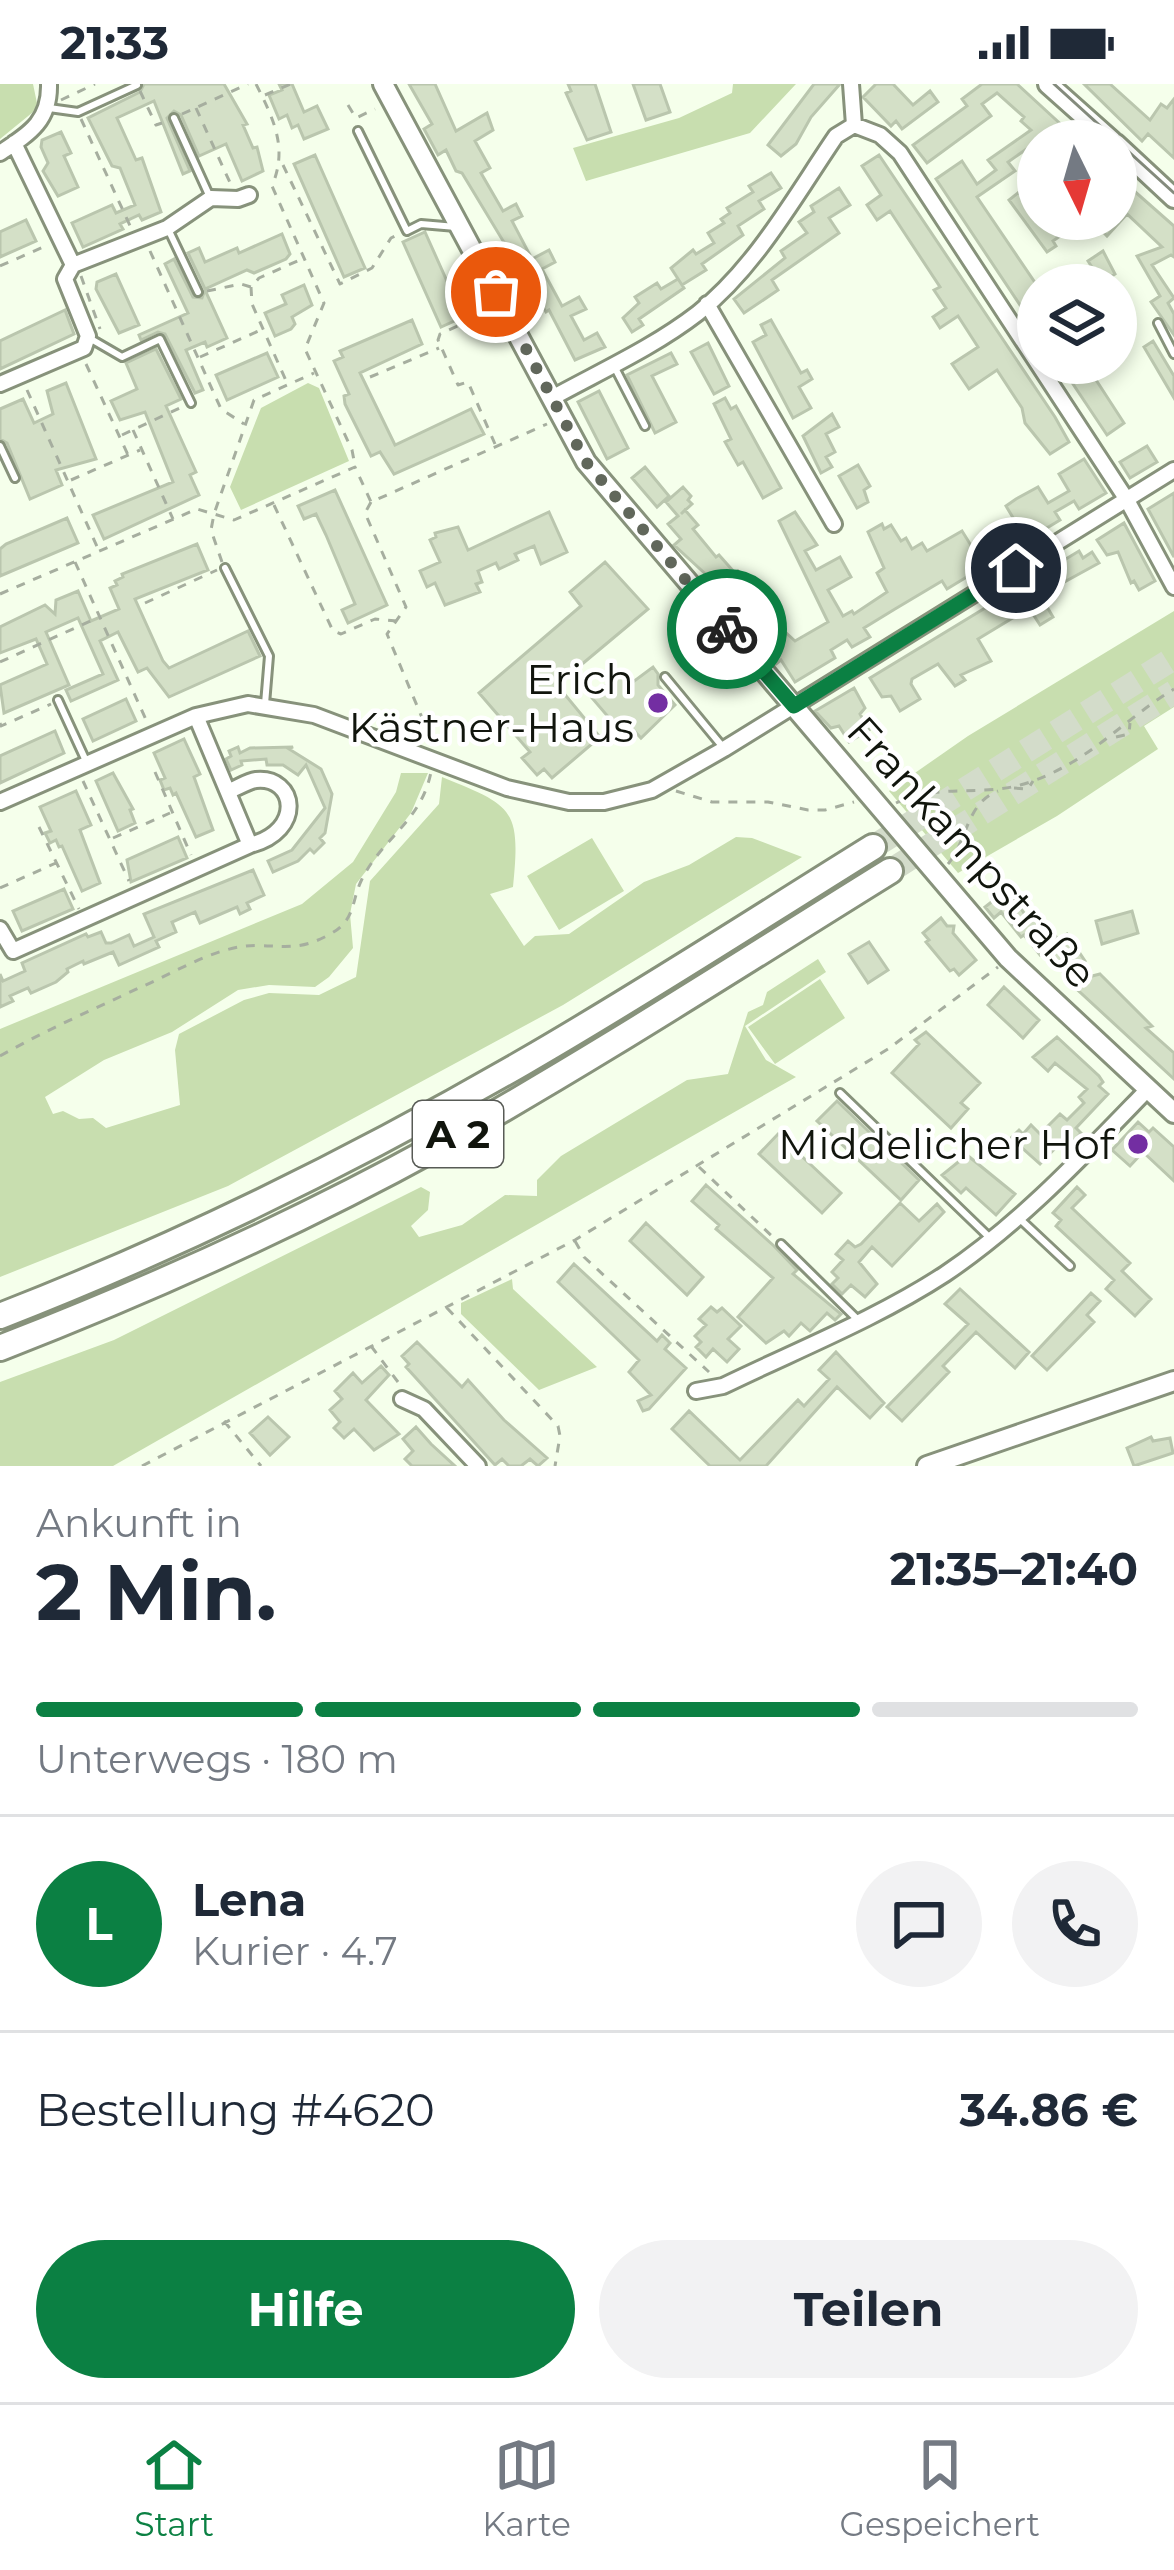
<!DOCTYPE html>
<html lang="de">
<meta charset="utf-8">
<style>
:root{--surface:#fff;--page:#f2f2f3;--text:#1f2937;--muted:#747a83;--line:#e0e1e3;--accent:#0b8043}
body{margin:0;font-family:Montserrat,sans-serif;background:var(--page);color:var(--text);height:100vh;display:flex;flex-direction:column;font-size:45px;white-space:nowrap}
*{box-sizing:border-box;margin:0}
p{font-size:39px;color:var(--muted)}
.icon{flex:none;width:66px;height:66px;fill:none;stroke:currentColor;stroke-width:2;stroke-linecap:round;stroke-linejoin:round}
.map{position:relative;height:1382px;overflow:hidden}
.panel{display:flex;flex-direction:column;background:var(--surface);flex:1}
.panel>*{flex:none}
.needle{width:78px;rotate:175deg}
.controls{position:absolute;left:1017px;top:36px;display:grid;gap:24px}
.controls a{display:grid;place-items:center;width:120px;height:120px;border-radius:50%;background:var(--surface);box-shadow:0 6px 18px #0003;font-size:60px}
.pin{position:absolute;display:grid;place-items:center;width:102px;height:102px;color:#fff;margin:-51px;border:6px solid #fff;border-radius:50%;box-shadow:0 3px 12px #0007}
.courier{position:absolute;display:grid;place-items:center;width:120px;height:120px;margin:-60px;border:9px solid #0b8043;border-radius:50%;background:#fff;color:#222;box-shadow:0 3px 15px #0007}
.summary em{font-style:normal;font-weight:700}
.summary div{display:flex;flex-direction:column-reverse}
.summary{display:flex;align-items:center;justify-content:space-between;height:204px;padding:0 36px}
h1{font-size:78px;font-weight:700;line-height:90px}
.bar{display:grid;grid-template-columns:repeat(4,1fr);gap:18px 12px;align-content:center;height:144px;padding:0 36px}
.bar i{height:15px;border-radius:9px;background:var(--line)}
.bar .active{background:var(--accent)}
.bar p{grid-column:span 4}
.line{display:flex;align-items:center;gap:30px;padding:0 36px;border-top:3px solid var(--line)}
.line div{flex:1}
.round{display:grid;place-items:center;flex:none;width:126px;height:126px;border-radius:63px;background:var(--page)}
.primary-button{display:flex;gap:24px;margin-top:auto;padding:24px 36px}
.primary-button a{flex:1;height:138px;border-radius:72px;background:var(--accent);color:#fff;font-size:48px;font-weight:700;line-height:138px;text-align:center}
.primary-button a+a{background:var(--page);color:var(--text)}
.status{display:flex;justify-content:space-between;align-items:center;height:84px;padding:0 60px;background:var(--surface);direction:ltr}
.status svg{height:33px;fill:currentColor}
.dock{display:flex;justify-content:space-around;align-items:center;height:168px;border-top:3px solid var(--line);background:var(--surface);font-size:33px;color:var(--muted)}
.dock a{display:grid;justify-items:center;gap:6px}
.dock .active{color:var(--accent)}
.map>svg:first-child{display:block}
</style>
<div class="status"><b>21:33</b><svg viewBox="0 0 49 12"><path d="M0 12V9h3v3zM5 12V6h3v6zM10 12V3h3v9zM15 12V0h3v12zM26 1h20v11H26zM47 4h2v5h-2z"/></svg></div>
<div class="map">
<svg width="1174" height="1382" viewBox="0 0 1174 1382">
<rect width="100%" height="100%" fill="#f5ffeb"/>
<path fill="#c8deaf" d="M0 0H33L38 24 0 55Z
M733 0H796L750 49 586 97 573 64 679 34 732 9Z
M308 299 319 304 349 377 241 426 230 403 261 324Z
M1174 527V623L1144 642 1158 665 1057 732 958 789 889 707 968 652Z
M401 689H428L411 729 356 800 350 830 353 864 329 893 315 903 269 901 238 906 172 948 104 976 45 1013 53 1030 63 1027 79 1035 93 1034 106 1044 180 1021 175 966 179 950 244 916 269 909 319 911 356 893 370 797 439 720 442 693C513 722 521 724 513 803L490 810 524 862 535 852 569 850 644 798 689 781 736 753 752 754 802 773 563 921 228 1102 0 1193V945L302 820 353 778 396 708Z
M592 754 624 807 559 846 527 792Z
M818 875 826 888 745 942 766 976 796 993 113 1382H0V1298L114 1256 421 1103 430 1108 428 1126 411 1142 419 1153 462 1141 505 1111 537 1112V1096L561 1072 687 996 728 990 748 928 763 921 767 908Z
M820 895 845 934 775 980 748 943Z
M512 1195 513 1205 597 1283 539 1306 461 1230V1219Z"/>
<path fill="#d4e0c7" stroke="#bac6ae" stroke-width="3" d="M144 0H224L247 40 243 41 253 64 257 63 263 87 242 97 226 60 199 72 181 31 174 27 167 34 190 87 183 90 154 17 117 34 136 76 142 74 161 128 142 136 139 131 120 140 123 145 83 163 72 139 112 121 116 129 135 121 120 84 112 82 88 34 140 8Z
M279 0H292L304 28 317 22 328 45 304 55 298 41 292 44 287 31 279 35 269 11 282 6Z
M409 0H435L456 47 487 29 493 46 475 57 490 84 481 89 503 127 516 120 522 132 512 137 532 175 549 166 555 178 542 185 562 222 579 213 586 225 571 232 584 256 597 249 605 263 575 276 549 226 546 228 462 89 456 87 446 66 438 71 424 45 432 40Z
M568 0H595L611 48 587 56 566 9 571 7Z
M633 0H660L670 28 646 36Z
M814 0H840L811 33 796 60 781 72 768 61Z
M876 0H893L913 21 930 7 938 18 902 45 896 37 891 42 863 13Z
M982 0H1017L1079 57H1038L1008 78 1015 87 977 113 1038 203V248L936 95 962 77 977 100 996 86 988 76 1031 46 1021 37 1024 33 997 9 982 20 991 32 927 79 913 61 967 22 962 15Z
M1084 0H1110L1150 36 1161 20 1167 24 1174 15V74L1148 50 1142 57Z
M61 48 71 69 64 72 78 103 58 112 43 87 48 79 41 63 42 56Z
M315 71 365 184 344 193 294 80Z
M879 71 1055 333 1069 358 1050 370 1025 339 1022 324 997 286 969 305 952 280 978 263 958 232 940 244 933 233 946 224 934 206 940 203 890 127 877 136 867 121 881 111 862 82Z
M771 89 781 104 759 117 764 125 738 142 743 151 702 180 706 186 682 201 671 184 693 166 696 170 714 159 708 149 724 139 721 135 730 129 727 124 753 108 749 102Z
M1116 91 1174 142V173L1171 171 1152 181 1174 214 1168 219 1174 230V251L1151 218 1160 212 1137 172 1162 163 1127 130 1107 152 1091 135H1116Z
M839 104 850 121 829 134 839 149 772 196 778 206 744 229 734 215 785 174 781 167 807 149 799 138 814 128 811 122Z
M1019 108 1024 115 1033 108 1038 114V135H1084L1053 157 1056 162 1047 168 1009 116Z
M26 136 36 157 0 173V148Z
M425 148 463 233 441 243 403 158Z
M282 150 290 170 286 175 254 189 247 186 205 205 188 169 199 164 205 178 237 164 239 169Z
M1103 167 1115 190 1102 199 1088 177Z
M174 175 193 213 202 214 205 206 227 254 207 263 205 258 186 266 203 306 195 309 165 250 158 248 141 256 139 251 188 229 165 180Z
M116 190 139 241 119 249 96 205 97 198Z
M678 195 684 204 639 235 643 241 632 248 623 234 639 219 635 213 657 199 661 205Z
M304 201 312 221 292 233 295 240 291 245 275 252 265 229 286 220 282 211Z
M65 226 74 250 0 285V257Z
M412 236 422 260 360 289 395 361 471 325 484 350 394 390 380 368 371 372 345 320 344 312 349 310 334 277 343 273 340 267Z
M771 236 801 289 807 286 812 295 799 303 811 324 793 334 753 258 766 251 761 241Z
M1153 257 1174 292V314L1144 263Z
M708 259 729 302 714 310 691 268Z
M156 265 181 315 166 322 196 388 190 391 199 411 104 455 93 431 173 398 145 328 120 336 111 317 137 305 126 279Z
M267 269 278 293 227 316 216 291Z
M671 269 677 280 652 292 676 338 655 349 627 291Z
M1059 279H1085L1124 339 1107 351Z
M66 299 96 375 56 386 62 401 30 415 7 359 0 355V325L23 315 34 339 53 330 47 307Z
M599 307 628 364 607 375 578 318Z
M725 314 731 325 736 322 781 404 763 414 743 378 738 381 725 358 731 355 714 320Z
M832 330 839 343 826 350 835 368 826 373 832 383 821 389 803 352Z
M1147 362 1157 378 1130 394 1120 378Z
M1084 375 1106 409 1079 425 1074 417 1055 428 1060 436 947 505 942 497 895 525 864 544 870 553 852 563 847 556 831 566 835 574 795 598 781 576 776 580 762 564 767 553 737 519 674 461 681 455 668 440 678 432 666 418 683 403 691 412 688 416 692 420 681 430 685 426 698 441 693 445 716 473 719 471 735 489 738 487 755 503 777 528 770 534 795 557 828 538 779 437 795 428 817 461 805 467 816 486 840 473 851 493 828 506 843 532 852 527 854 530 887 508 877 489 884 484 868 448 882 440 884 445 891 441 901 457 906 454 912 465 922 459 927 467 962 447 972 463 1015 437 1006 422 1016 415 1038 403 1048 419 1069 407 1059 390Z
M858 381 870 402 864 406 868 418 857 424 839 392Z
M645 383 669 412 657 423 632 394Z
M335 406 387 521 348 539 342 526 355 520 326 451 316 430 304 435 298 422Z
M1174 409V473L1148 425Z
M549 428 567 468 541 480 534 462 515 470 518 476 499 485 496 479 478 487 482 498 476 500 480 508 445 521 435 499 427 503 420 487 440 478 430 456 436 453 435 449 458 443 468 466Z
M67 434 78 459 0 492V465L6 460Z
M1124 439 1155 497 1139 506 1134 497 1131 499 1118 468 1107 471 1097 456Z
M197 460 208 486 135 515 163 577 169 584 248 547 260 572 169 613 147 584 138 588 118 548 100 557 118 596 71 617 66 606 103 590 78 534 46 548 69 601 4 629 0 601 47 580 36 555 0 569V543L45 521 55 530 56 516 78 507 91 537 119 525 110 504 117 501 115 497 123 493 122 490Z
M1079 467 1083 474 1092 468 1099 479 1048 507 1051 511 1043 516 1053 533 1040 541 1029 524 978 555 991 577 961 591 965 596 955 602 938 580 912 595 911 600 920 615 900 627 891 612 882 613 870 594Z
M605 478 648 525 557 601 600 653 552 694 544 685 537 691 522 674 530 668 479 609 581 522 570 508Z
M653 583 658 590V601L675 621 641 654 628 640 616 642 592 614 620 589 629 601Z
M854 604 865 624 860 630 869 646 849 658 839 642 831 644 815 627Z
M126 615 136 637 93 657 83 635Z
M55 647 64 669 0 699V672Z
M184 655 200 690 194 693 213 746 196 753 176 709 173 711 170 704 164 706 160 696 165 694 154 669Z
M238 663 240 669 250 664 293 663 289 665 321 685 332 710 325 749 320 754 324 759 314 769 310 765 298 777 273 788 268 777 292 766 325 724 306 681 298 691 283 681H267L266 675 241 677 242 681 231 686 226 675 231 672 229 667Z
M113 689 133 725 130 726 135 739 118 747 96 697Z
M76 707 91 741 80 746 100 799 82 807 62 762 59 763 56 756 50 759 45 749 51 747 40 723Z
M178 753 187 774 131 798 127 776Z
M253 786 264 811 247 819 250 825 240 830 237 823 200 839 195 828 172 838 176 848 156 857 159 863 119 881 113 868 84 880 83 877 67 885 68 888 56 898 31 909 28 904 10 912 13 917 0 923V890L3 897 25 887 22 879 86 850 88 853 101 848 106 859H111L129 851 134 862 154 853 144 830Z
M64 805 73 825 22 847 13 827Z
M1008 805 1028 835 1036 829 1058 855 1067 850 1085 877 1067 892 1045 867 1040 871 1024 851 1021 853 1001 828 994 834 985 823Z
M1132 827 1138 849 1102 860 1096 837Z
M941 834 947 842H954L953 849 976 876 959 891 954 885 950 887 926 858 929 856 923 849Z
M869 858 888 886 868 899 849 870Z
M1100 890 1152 942 1146 944 1174 969V995L1069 898Z
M1004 903 1039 936 1023 954 988 921Z
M926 948 980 999 961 1019 968 1025 951 1044 892 989 919 960 915 956Z
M1057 953 1099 992 1103 998 1099 1002 1108 1010 1076 1044 1081 1049 1074 1057 1067 1052 1040 1080 1011 1054 1019 1046 1023 1050 1031 1041 1040 1050 1060 1030 1067 1036 1084 1019 1079 1013 1087 1005 1055 979 1048 987 1033 973Z
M837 1017 919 1096 901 1116 817 1037Z
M1138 1038 1149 1048 1153 1044 1174 1063V1097L1143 1068 1130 1082 1112 1066Z
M778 1050 841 1109 822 1129 759 1070Z
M967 1071 1015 1110 996 1131 966 1104 961 1109 942 1091Z
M706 1101 774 1162 797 1186 793 1190 841 1230 835 1236 827 1229 810 1247 801 1239 789 1252 784 1247 766 1259 738 1233 773 1194 716 1145 719 1141 692 1117Z
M1077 1103 1085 1111 1072 1124 1130 1179 1122 1187 1151 1215 1135 1232 1106 1205 1114 1196 1056 1142 1061 1136 1053 1129Z
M900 1119 919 1137 937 1120 944 1128 892 1182 872 1163 859 1178 877 1200 865 1213 851 1201 842 1210 832 1200 838 1194 832 1188 843 1176 836 1170 848 1157 855 1163 861 1160Z
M646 1139 703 1193 687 1211 630 1157Z
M574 1180 657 1257 662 1251 670 1259 665 1265 686 1284 649 1325 643 1327 638 1317 651 1311 629 1288 639 1276 558 1198Z
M960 1205 1029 1268 1015 1284 976 1248 943 1282 949 1288 902 1337 887 1323 968 1240 945 1220Z
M1091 1209 1100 1217 1087 1231 1094 1238 1047 1286 1032 1272Z
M711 1223 717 1228 722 1224 741 1242 728 1255 739 1265 727 1278 713 1265 706 1273 696 1263 701 1258 695 1252 706 1241 699 1235Z
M417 1258 462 1303 468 1296 504 1336 547 1374 538 1382 530 1375 521 1382H509L502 1375 495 1381 406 1283 409 1280 402 1272Z
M836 1268 884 1319 870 1334 837 1303 766 1382H710L672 1345 689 1327 740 1376 798 1316 804 1322 829 1295 819 1286Z
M381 1282 389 1291 366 1316 399 1350 374 1366 354 1345 344 1354 334 1344 340 1338 330 1326 342 1315 335 1307 353 1289 362 1299Z
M268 1333 289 1353 270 1371 250 1349Z
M416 1343 431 1360 455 1382H412L405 1375 413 1367 403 1355Z
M1151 1353 1153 1357 1170 1354 1173 1369 1134 1382 1127 1364Z"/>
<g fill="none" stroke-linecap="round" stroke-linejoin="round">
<path stroke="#d3dcca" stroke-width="24" stroke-dasharray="24 12" stroke-linecap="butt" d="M873 763 1174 574
M890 787 1174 608"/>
<g stroke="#87927b" stroke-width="12">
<path id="lane" d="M49 24 78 28 137 1
M174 34 209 111
M358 47 407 147 421 140 456 143
M169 147 198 208
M1158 239 1174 270
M91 255 122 273 160 255 191 319
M615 284 645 342
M0 362 15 394
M225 484 269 572 265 620
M665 593 722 662
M58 616 86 677
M840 1009 989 1153
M1021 1136 1070 1182
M781 1160 859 1237"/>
</g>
<g stroke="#87927b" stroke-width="20">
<path id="street" d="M851 0 854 41
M854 41 880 51 900 69 1127 416 1174 503
M0 69C30 49 50 37 49 0
M73 181 167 144 211 114 238 115 249 111
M707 220 834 440
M0 300 84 264 88 252 65 195 73 181 14 59
M552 314C601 287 654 263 698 229 756 183 795 112 836 52L854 41
M229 707C237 704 248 697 256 696 296 692 305 747 250 761
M0 718 196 632 248 620 314 631 507 704 569 718H604L652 706 724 665 1174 386
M0 845 13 867 250 761 196 632
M696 1307 723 1302C797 1266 876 1235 945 1190 1021 1139 1084 1071 1148 1005
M402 1315 424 1325 478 1382"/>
</g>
<g stroke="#87927b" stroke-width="24">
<path id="secondary" d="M383 0 586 378 1008 874 1174 1029
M1048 0 1112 57
M1116 60 1174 114
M927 1382 1174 1297"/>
</g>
<g stroke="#87927b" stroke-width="30">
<path id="highway" d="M0 1232C180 1162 356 1075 524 978 642 910 757 835 873 763
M0 1264C149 1206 298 1139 438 1062 592 976 740 880 890 787"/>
</g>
<path stroke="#a6ae9f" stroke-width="3" stroke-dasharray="9 9" stroke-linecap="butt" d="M256 0C274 36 288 64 272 102L324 219 305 265 352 366 355 382
M140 7 156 41 162 39
M265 11 291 0
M61 16 95 0
M348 21 356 34 375 25
M196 24 232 103
M182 30 248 0
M81 35 132 146
M283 81 340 200 372 184 391 154 399 150
M150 167 221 325 244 340
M0 182 48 161
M81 192 100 245
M251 203 252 220 287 299
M207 207 241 200 251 203 259 194 302 175
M490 227 440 250 438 256 458 301 468 298 495 360
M200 273 263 245
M86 280 128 371
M370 293 439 264
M27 306 99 467
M133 346 173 435
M122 351 184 322
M71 396 140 366
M371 418 365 429 406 523 387 550 433 660
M274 421 333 547 341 550 375 535 397 537
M75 478 147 638
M222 478 211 446 214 430 254 316 314 289
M0 510 197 425 234 436 355 383 371 418 547 340
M145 519 217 486
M0 578 97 534
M0 639 1 642 51 620
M1116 653 1129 650 1130 639
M155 688 191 771
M83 697 129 797
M1014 704 1028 705 1033 697
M676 707 712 718H768L808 726H825L854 718
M896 719C937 699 981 713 1024 700 1088 680 1120 638 1174 605
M39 743 79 825
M113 754 170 729
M948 780C968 756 966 719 998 707
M0 804 56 779
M0 972C46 946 94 925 141 903 169 891 197 874 226 866 269 853 288 875 332 849 356 835 351 817 362 795 383 753 421 738 431 688
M699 1083 775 1155
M575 1157 584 1173 709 1288
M447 1224 558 1342 560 1352 555 1382
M371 1262 401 1302
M224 1337 261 1382
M142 1382 575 1156 888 965 998 883"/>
<use href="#lane" stroke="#fff" stroke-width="6"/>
<use href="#street" stroke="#fff" stroke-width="14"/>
<use href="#secondary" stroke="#fff" stroke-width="18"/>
<use href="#highway" stroke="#fff" stroke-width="24"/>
<path stroke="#848b7d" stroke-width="3" d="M1054 0 1174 109"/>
</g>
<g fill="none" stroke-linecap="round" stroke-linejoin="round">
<path stroke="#61675b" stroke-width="12" stroke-dasharray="0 21.6" d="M496 208 586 378 727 545"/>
<path stroke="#0b8043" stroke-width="15" d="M727 545 794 622 1016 484"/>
</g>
<g fill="#732ea2" stroke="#fff" stroke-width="4.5">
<circle cx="658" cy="619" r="12"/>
<circle cx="1138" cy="1060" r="12"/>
</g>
<g text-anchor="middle" stroke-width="9" stroke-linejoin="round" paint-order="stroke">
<rect fill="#fff" stroke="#585b56" stroke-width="3" x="413" y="1017" width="90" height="66" rx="9"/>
<g font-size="39" font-weight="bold" fill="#11150d">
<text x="458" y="1064">A 2</text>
</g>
<g font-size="42" fill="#11150d" stroke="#fff" text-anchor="end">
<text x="634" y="610">Erich<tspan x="634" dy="48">Kästner-Haus</tspan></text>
<text x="1114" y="1075">Middelicher Hof</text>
</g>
<g font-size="42" fill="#11150d" stroke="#fff">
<text transform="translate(972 768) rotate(48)" y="15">Frankampstraße</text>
</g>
</g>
</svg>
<div class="controls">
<a><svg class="needle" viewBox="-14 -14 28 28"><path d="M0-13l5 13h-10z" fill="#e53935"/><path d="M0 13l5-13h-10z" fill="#747a83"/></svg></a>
<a><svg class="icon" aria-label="layers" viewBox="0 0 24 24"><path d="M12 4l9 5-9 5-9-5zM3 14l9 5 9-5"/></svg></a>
</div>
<div class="pin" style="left:496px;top:208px;background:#ea580c"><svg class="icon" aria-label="bag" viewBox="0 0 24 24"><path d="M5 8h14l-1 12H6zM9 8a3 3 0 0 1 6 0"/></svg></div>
<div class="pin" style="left:1016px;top:484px;background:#1f2937"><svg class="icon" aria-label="home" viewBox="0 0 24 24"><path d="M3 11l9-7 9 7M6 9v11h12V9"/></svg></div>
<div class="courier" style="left:727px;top:545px"><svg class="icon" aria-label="bike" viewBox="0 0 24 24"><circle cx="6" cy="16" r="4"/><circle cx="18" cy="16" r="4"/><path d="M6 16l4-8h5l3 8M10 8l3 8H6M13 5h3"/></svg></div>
</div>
<section class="panel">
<div class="summary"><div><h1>2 Min.</h1><p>Ankunft in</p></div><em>21:35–21:40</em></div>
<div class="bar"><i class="active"></i><i class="active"></i><i class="active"></i><i></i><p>Unterwegs · 180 m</p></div>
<div class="line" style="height:216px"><b class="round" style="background:var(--accent);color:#fff">L</b><div><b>Lena</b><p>Kurier · 4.7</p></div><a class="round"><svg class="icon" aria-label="chat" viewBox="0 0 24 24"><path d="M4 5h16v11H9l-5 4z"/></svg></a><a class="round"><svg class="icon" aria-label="phone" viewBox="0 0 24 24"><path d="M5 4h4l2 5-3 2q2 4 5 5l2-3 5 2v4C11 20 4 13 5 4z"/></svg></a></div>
<div class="line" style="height:156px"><div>Bestellung #4620</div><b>34.86 €</b></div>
<div class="primary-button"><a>Hilfe</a><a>Teilen</a></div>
</section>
<nav class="dock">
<a class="active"><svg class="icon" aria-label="home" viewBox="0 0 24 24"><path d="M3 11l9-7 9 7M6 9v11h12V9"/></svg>Start</a>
<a><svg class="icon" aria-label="map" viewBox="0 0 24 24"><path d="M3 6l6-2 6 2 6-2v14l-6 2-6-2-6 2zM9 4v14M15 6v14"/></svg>Karte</a>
<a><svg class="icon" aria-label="saved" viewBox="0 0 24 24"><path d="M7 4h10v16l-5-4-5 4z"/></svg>Gespeichert</a>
</nav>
